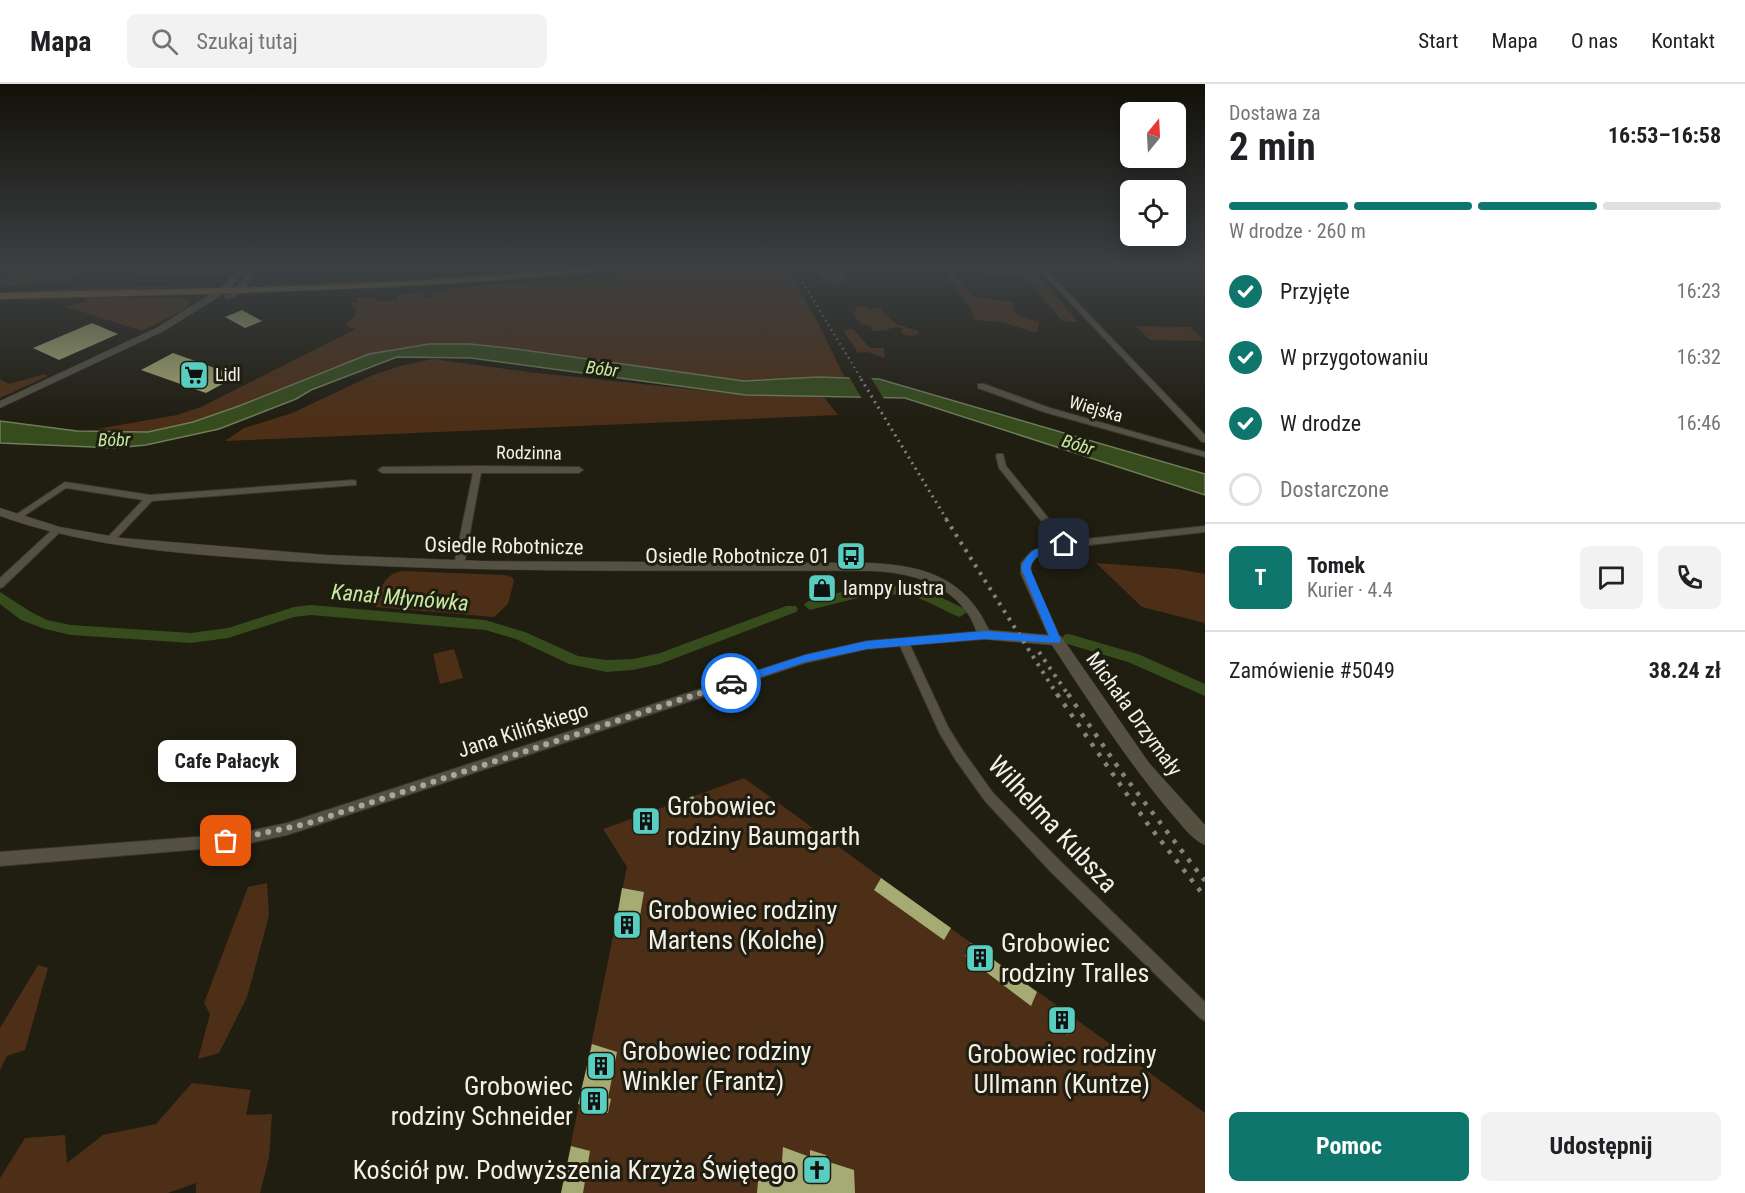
<!DOCTYPE html>
<html lang="pl">
<meta charset="utf-8">
<style>
:root{--surface:#fff;--page:#f2f2f2;--text:#202124;--muted:#757577;--line:#e0e0e0;--accent:#0f766e}
body{margin:0;font-family:"Roboto Condensed",sans-serif;background:var(--page);color:var(--text);height:100vh;display:flex;flex-direction:column;font-size:22px;white-space:nowrap}
*{box-sizing:border-box;margin:0}
p{font-size:20px;color:var(--muted)}
.icon{flex:none;width:33px;height:33px;fill:none;stroke:currentColor;stroke-width:2;stroke-linecap:round;stroke-linejoin:round}
.map{position:relative;flex:1;overflow:hidden}
.details{display:flex;flex-direction:column;background:var(--surface);width:540px}
.details>*{flex:none}
.needle{width:39px;rotate:18deg}
.buttons{position:absolute;left:1120px;top:18px;display:grid;gap:12px}
.buttons a{display:grid;place-items:center;width:66px;height:66px;border-radius:9px;background:var(--surface);box-shadow:0 3px 15px #0003;font-size:30px}
.pin{position:absolute;display:grid;place-items:center;width:51px;height:51px;color:#fff;margin:-26px;border-radius:12px;box-shadow:0 3px 9px #0006}
.courier{position:absolute;display:grid;place-items:center;width:60px;height:60px;margin:-30px;border:4px solid #1a73e8;border-radius:50%;background:#fff;color:#222;box-shadow:0 2px 8px #0007}
.bubble{position:absolute;height:42px;border-radius:9px;background:var(--surface);box-shadow:0 3px 15px #0003;font-size:20px;font-weight:700;line-height:42px;text-align:center}
.head em{font-style:normal;font-weight:700}
.head div{display:flex;flex-direction:column-reverse}
.head{display:flex;align-items:center;justify-content:space-between;height:102px;padding:0 24px}
h1{font-size:39px;font-weight:700;line-height:45px}
.bar{display:grid;grid-template-columns:repeat(4,1fr);gap:9px 6px;align-content:center;height:72px;padding:0 24px}
.bar i{height:8px;border-radius:4px;background:var(--line)}
.bar .active{background:var(--accent)}
.bar p{grid-column:span 4}
.line{display:flex;align-items:center;gap:15px;padding:0 24px;border-top:2px solid var(--line)}
.line div{flex:1}
.round{display:grid;place-items:center;flex:none;width:63px;height:63px;border-radius:9px;background:var(--page)}
ol{padding:0 24px;list-style:none}
li{display:flex;align-items:center;gap:18px;height:66px}
li p{margin-inline-start:auto}
li .icon{padding:6px;border-radius:50%;background:var(--accent);color:#fff;stroke-width:4}
li:last-child{color:var(--muted)}
li i{width:33px;height:33px;border:3px solid var(--line);border-radius:50%}
.cta{display:flex;gap:12px;margin-top:auto;padding:12px 24px}
.cta a{flex:1;height:69px;border-radius:9px;background:var(--accent);color:#fff;font-size:24px;font-weight:700;line-height:69px;text-align:center}
.cta a+a{background:var(--page);color:var(--text)}
header{display:flex;align-items:center;gap:36px;box-sizing:border-box;height:84px;padding:0 30px;background:var(--surface);border-bottom:2px solid var(--line)}
header strong{font-size:28px}
nav{display:flex;gap:33px;margin-inline-start:auto;font-size:21px}
.search{width:420px;height:54px;background:var(--page);display:flex;align-items:center;gap:15px;box-sizing:border-box;padding:0 21px;border-radius:9px;color:var(--muted);font-size:22px}
main{display:flex;flex:1;min-height:0}
.map>svg:first-child{display:block}
</style>
<header>
<strong>Mapa</strong>
<div class="search"><svg class="icon" aria-label="search" viewBox="0 0 24 24"><circle cx="10" cy="10" r="6"/><path d="M15 15l6 6"/></svg>Szukaj tutaj</div>
<nav><a>Start</a><a>Mapa</a><a>O nas</a><a>Kontakt</a></nav>
</header>
<main>
<div class="map">
<svg width="1205" height="1109" viewBox="0 0 1205 1109">
<rect width="100%" height="100%" fill="#201d11"/>
<path fill="#4d2f17" d="M18 184H88L70 197 0 203V195Z
M558 184H589L507 192 262 203 263 200 405 196Z
M665 184H787L816 235 845 294 744 297 516 265 470 260H429L392 265 331 284 239 322 193 338 148 348 97 345 177 331 201 323 356 245 348 243 346 240 355 233 356 224 352 223V219L358 218V214L375 213 376 217H397V211L424 208 422 215 435 213 431 211 432 209 463 203 569 195 571 197Z
M813 184H838L846 190 844 193 848 195 840 197 839 203C825 202 821 194 813 184Z
M941 184H950L973 213 1013 218 1015 230 1039 238 1037 249 1001 238 975 236 971 224Z
M1026 184H1032L1078 238 1062 237 1026 192 994 191 976 186H1027Z
M211 186H218L219 192 135 193 144 188H209Z
M214 200 213 202 8 210 11 207Z
M87 214H182L191 218 184 226 142 247 67 223 86 217Z
M864 222 869 225 881 224 883 226 882 228 896 240 918 247 919 250C912 253 908 252 901 249L902 244C893 241 888 248 873 247L870 242 861 240 854 231 856 223Z
M1136 242 1190 243 1205 257 1150 256Z
M853 245 870 264H884L885 274 868 268 858 269 843 246Z
M433 275 528 288 746 311H822L838 331 225 357 244 344 292 329 373 291 400 282Z
M44 290 48 292 0 314V295L9 300Z
M1096 479 1178 485 1205 490V539L1142 523Z
M402 487 504 491 512 493 514 497 508 520 494 533 376 523C377 506 386 489 402 487Z
M454 565 463 594 440 600 433 570Z
M744 694 1205 1029V1109H561L627 783 603 745Z
M267 799 269 831 258 873 247 913 219 969 198 975 210 930 204 919 248 803Z
M38 881 48 884 25 966 7 972 0 986V944Z
M192 999 251 1006 246 1031 272 1030 269 1074 260 1109H196V1099L168 1109H0V1094L25 1054 65 1051 67 1079 103 1051 156 1040Z"/>
<path fill="#364c1d" stroke="#6f7d5a" stroke-width="1.5" d="M429 260H470L516 265 744 297 818 293 879 295 1205 390V411L905 314 746 311 471 274 397 273 311 306 296 315 219 345 146 361 115 364 0 359V337L77 347 148 348 193 338 239 322 369 270Z"/>
<path fill="#201d11" d="M848 291 870 292 884 315H862Z"/>
<g fill="none" stroke-linecap="round" stroke-linejoin="round">
<path fill="#364c1d" fill-rule="evenodd" d="M900 502 930 508 965 525 967 528 960 533C945 528 932 518 917 514 882 504 844 518 810 526L804 521C812 509 884 502 900 502Z
M0 508 31 528 47 536 71 541 191 549 228 544 294 523 311 521 485 536 525 548 578 572 606 576 633 575 660 569 786 522H796L798 525 796 528 660 580 633 586 606 588 569 580 516 555 485 546 311 531 294 533 228 554 191 559 71 551 45 545 21 536 0 520Z
M1069 550 1138 570 1205 600V612L1128 578 1064 559 1062 555 1064 551Z"/>
</g>
<path fill="#a6ab73" d="M242 226 262 237 245 244 225 233Z
M92 239 118 250 59 276 33 264Z
M173 269 237 292 206 309 141 286Z
M693 712 700 726 689 731 682 717Z
M651 728 656 741 641 747 635 734Z
M881 794 951 844 944 856 874 806Z
M622 804 644 808 636 855 614 850Z
M971 859 1037 908 1031 922 965 872Z
M1056 922 1075 935 1068 951 1050 937Z
M592 960 617 968 608 1014 611 1015 608 1029 578 1020Z
M571 1062 590 1067 583 1109H561Z
M783 1063 810 1073V1066L826 1071V1077L854 1086 855 1109H757L759 1085 781 1092Z"/>
<g fill="none" stroke-linecap="round" stroke-linejoin="round">
<g stroke="#39362f" stroke-width="2">
<path id="minor" d="M1038 184H1044L1205 351V358H1202Z
M978 300H984L1050 324 1205 368V373L1044 328 978 304Z
M997 370H1003L1006 382 1067 457 1205 442V448L1054 465 1038 471 1031 480V490L1061 556 1060 559H1052L1021 490V479L1032 467 1058 458 999 384 996 372Z
M478 382 579 383 583 386 579 389H481L464 481 459 484 454 481 473 389H382L378 386 382 383Z
M353 396 356 397V401L152 417 112 459H106L104 457 106 455 143 416 66 404 18 436H12L11 434 65 398 150 411Z
M56 444 59 445 61 447 59 449 3 503 0 504V494L53 445Z
M985 547 989 548 990 551 989 554 985 555 910 561 948 643 963 667 993 709 1060 777 1205 918V937L1200 934 1050 787 985 717 955 675 940 650 900 562 867 565 805 579 287 751 236 762 0 782V768L236 750 287 739 805 571 867 557Z"/>
</g>
<g stroke="#39362f" stroke-width="1">
<path id="tertiary" d="M239 184H247L228 207 164 247 0 324V317L158 243 222 203Z
M251 184H259C250 196 241 215 225 215V211L237 203Z
M0 424 60 443 122 454 327 471 483 477 873 479C926 482 966 495 989 546L1061 552 1149 679 1205 741V761C1192 756 1181 740 1172 730 1127 677 1090 619 1052 561L980 555C975 545 972 534 965 526 943 497 907 489 873 487 677 486 481 490 285 477 189 470 92 465 0 432Z"/>
</g>
<g stroke="#39362f" stroke-width="2">
<path id="primary" d="M577 184H608L604 187C403 207 202 210 0 215V209C192 204 385 204 577 184Z"/>
</g>
<use href="#minor" fill="#545042" fill-rule="evenodd"/>
<use href="#tertiary" fill="#545042" fill-rule="evenodd"/>
<use href="#primary" fill="#8d6c31" fill-rule="evenodd"/>
<path stroke="#858278" stroke-width="2" stroke-dasharray="1.5 4" stroke-linecap="butt" d="M794 184 862 296"/>
<path stroke="#858278" stroke-width="3" stroke-dasharray="2 4.5" stroke-linecap="butt" d="M861 295 947 436"/>
<path stroke="#858278" stroke-width="4" stroke-dasharray="3 6" stroke-linecap="butt" d="M946 435 1058 612
M1039 568 1069 612"/>
<path stroke="#858278" stroke-width="4.5" stroke-dasharray="4 8" stroke-linecap="butt" d="M1057 610 1147 739 1205 813
M1068 610 1122 689 1205 797"/>
</g>
<linearGradient id="sky" x2="0" y2="1"><stop stop-color="#121009"/><stop offset="0.54" stop-color="#3c4043"/><stop offset="1" stop-color="#3c4043" stop-opacity="0"/></linearGradient>
<rect width="1205" height="339" fill="url(#sky)"/>
<path fill="#1a73e8" d="M1064 457 1068 460 1067 462C1051 467 1036 467 1030 484L1061 556 1059 559 985 555 867 565 805 578 731 603 726 599 728 596 805 571 867 557 985 547 1049 552 1021 484C1029 462 1043 463 1064 457Z"/>
<g fill="none" stroke-linecap="round" stroke-linejoin="round">
<path stroke="#a9a69d" stroke-width="6" stroke-dasharray="0 10.8" d="M226 757 306 740 731 599"/>
</g>
<defs>
<g id="supermarket-square" transform="scale(1.5)"><rect x="-9" y="-9" width="18" height="18" rx="4" fill="#58cec0" stroke="#201d11"/><path d="M-6-5.5h2.5l.6 2H6L4.5 2H-2.5L-4.4-4H-6ZM-1.5 3.2a1.3 1.3 0 1 0 .1 0ZM3 3.2a1.3 1.3 0 1 0 .1 0Z" fill="#111"/></g>
<g id="bus-square" transform="scale(1.5)"><rect x="-9" y="-9" width="18" height="18" rx="4" fill="#58cec0" stroke="#201d11"/><path d="M-5-6H5V4H4V6H2V4H-2V6H-4V4H-5ZM-3.5-4V0h7V-4ZM-3.5 1.2v1.5H-2V1.2ZM2 1.2v1.5H3.5V1.2Z" fill="#111"/></g>
<g id="shop-square" transform="scale(1.5)"><rect x="-9" y="-9" width="18" height="18" rx="4" fill="#58cec0" stroke="#201d11"/><path d="M-5-2.5h2.3a2.7 3.5 0 0 1 5.4 0H5L5.5 6h-11ZM-1.5-2.5h3a1.5 2.3 0 0 0-3 0Z" fill="#111"/></g>
<g id="building-square" transform="scale(1.5)"><rect x="-9" y="-9" width="18" height="18" rx="4" fill="#58cec0" stroke="#201d11"/><path d="M-4-6H4V6H1V3H-1V6H-4ZM-2.5-4.3h1.7v1.8h-1.7ZM.8-4.3h1.7v1.8H.8ZM-2.5-1h1.7V.8h-1.7ZM.8-1h1.7V.8H.8Z" fill="#111"/></g>
<g id="church-square" transform="scale(1.5)"><rect x="-9" y="-9" width="18" height="18" rx="4" fill="#58cec0" stroke="#201d11"/><path d="M-1.2-6h2.4v3.5h3.3v2.4h-3.3V6h-2.4V-.1h-3.3v-2.4h3.3Z" fill="#111"/></g>
</defs>
<g fill-rule="evenodd">
<use href="#supermarket-square" x="194" y="291"/>
<use href="#bus-square" x="851" y="472"/>
<use href="#shop-square" x="822" y="504"/>
<use href="#building-square" x="646" y="737"/>
<use href="#building-square" x="627" y="841"/>
<use href="#building-square" x="980" y="874"/>
<use href="#building-square" x="1062" y="936"/>
<use href="#building-square" x="601" y="982"/>
<use href="#building-square" x="594" y="1017"/>
<use href="#church-square" x="817" y="1086"/>
</g>
<g text-anchor="middle" stroke-width="6" stroke-linejoin="round" paint-order="stroke">
<g font-size="18" font-style="italic" fill="#c4eba0" stroke="#201d11">
<text transform="translate(602 285) rotate(7)" y="6">Bóbr</text>
<text transform="translate(114 356) rotate(-1)" y="6">Bóbr</text>
<text transform="translate(1078 361) rotate(17)" y="6">Bóbr</text>
</g>
<g font-size="18" fill="#f3f0e8" stroke="#201d11" text-anchor="start">
<text x="215" y="297">Lidl</text>
</g>
<g font-size="18" fill="#f3f0e8" stroke="#201d11">
<text transform="translate(1096 325) rotate(16)" y="6">Wiejska</text>
<text transform="translate(529 369) rotate(1)" y="6">Rodzinna</text>
</g>
<g font-size="21" fill="#f3f0e8" stroke="#201d11">
<text transform="translate(504 462) rotate(1)" y="7">Osiedle Robotnicze</text>
<text transform="translate(1134 630) rotate(54)" y="7">Michała Drzymały</text>
<text transform="translate(523 646) rotate(-18)" y="7">Jana Kilińskiego</text>
</g>
<g font-size="21" fill="#f3f0e8" stroke="#201d11" text-anchor="end">
<text x="830" y="479">Osiedle Robotnicze 01</text>
<text x="843" y="511" text-anchor="start">lampy lustra</text>
</g>
<g font-size="22" font-style="italic" fill="#c4eba0" stroke="#201d11">
<text transform="translate(400 513) rotate(5)" y="8">Kanał Młynówka</text>
</g>
<g font-size="26" fill="#f3f0e8" stroke="#201d11" text-anchor="start">
<text x="667" y="731">Grobowiec<tspan x="667" dy="30">rodziny Baumgarth</tspan></text>
<text x="648" y="835">Grobowiec rodziny<tspan x="648" dy="30">Martens (Kolche)</tspan></text>
<text x="1001" y="868">Grobowiec<tspan x="1001" dy="30">rodziny Tralles</tspan></text>
<text x="622" y="976">Grobowiec rodziny<tspan x="622" dy="30">Winkler (Frantz)</tspan></text>
<text x="1062" y="979" text-anchor="middle">Grobowiec rodziny<tspan x="1062" dy="30">Ullmann (Kuntze)</tspan></text>
<text x="573" y="1011" text-anchor="end">Grobowiec<tspan x="573" dy="30">rodziny Schneider</tspan></text>
<text x="796" y="1095" text-anchor="end">Kościół pw. Podwyższenia Krzyża Świętego</text>
</g>
<g font-size="26" fill="#f3f0e8" stroke="#201d11">
<text transform="translate(1053 740) rotate(47)" y="9">Wilhelma Kubsza</text>
</g>
</g>
</svg>
<div class="buttons">
<a><svg class="needle" viewBox="-14 -14 28 28"><path d="M0-13l5 13h-10z" fill="#e53935"/><path d="M0 13l5-13h-10z" fill="#757577"/></svg></a>
<a><svg class="icon" aria-label="locate" viewBox="0 0 24 24"><circle cx="12" cy="12" r="6"/><path d="M12 2v4M12 18v4M2 12h4M18 12h4"/></svg></a>
</div>
<div class="pin" style="left:226px;top:757px;background:#ea580c"><svg class="icon" aria-label="bag" viewBox="0 0 24 24"><path d="M5 8h14l-1 12H6zM9 8a3 3 0 0 1 6 0"/></svg></div>
<div class="pin" style="left:1064px;top:460px;background:#1f2937"><svg class="icon" aria-label="home" viewBox="0 0 24 24"><path d="M3 11l9-7 9 7M6 9v11h12V9"/></svg></div>
<div class="courier" style="left:731px;top:599px"><svg class="icon" aria-label="car" viewBox="0 0 24 24"><path d="M5 17H2v-5l4-1 3-4h7l3 4 3 1v5h-3M9 17h6M6 11h13"/><circle cx="7" cy="17" r="2"/><circle cx="17" cy="17" r="2"/></svg></div>
<div class="bubble" style="left:158px;top:656px;width:138px">Cafe Pałacyk</div>
</div>
<section class="details">
<div class="head"><div><h1>2 min</h1><p>Dostawa za</p></div><em>16:53–16:58</em></div>
<div class="bar"><i class="active"></i><i class="active"></i><i class="active"></i><i></i><p>W drodze · 260 m</p></div>
<ol>
<li><svg class="icon" aria-label="check" viewBox="0 0 24 24"><path d="M5 12l5 5 9-10"/></svg>Przyjęte<p>16:23</p></li>
<li><svg class="icon" aria-label="check" viewBox="0 0 24 24"><path d="M5 12l5 5 9-10"/></svg>W przygotowaniu<p>16:32</p></li>
<li><svg class="icon" aria-label="check" viewBox="0 0 24 24"><path d="M5 12l5 5 9-10"/></svg>W drodze<p>16:46</p></li>
<li><i></i>Dostarczone</li>
</ol>
<div class="line" style="height:108px"><b class="round" style="background:var(--accent);color:#fff">T</b><div><b>Tomek</b><p>Kurier · 4.4</p></div><a class="round"><svg class="icon" aria-label="chat" viewBox="0 0 24 24"><path d="M4 5h16v11H9l-5 4z"/></svg></a><a class="round"><svg class="icon" aria-label="phone" viewBox="0 0 24 24"><path d="M5 4h4l2 5-3 2q2 4 5 5l2-3 5 2v4C11 20 4 13 5 4z"/></svg></a></div>
<div class="line" style="height:78px"><div>Zamówienie #5049</div><b>38.24 zł</b></div>
<div class="cta"><a>Pomoc</a><a>Udostępnij</a></div>
</section>
</main>
